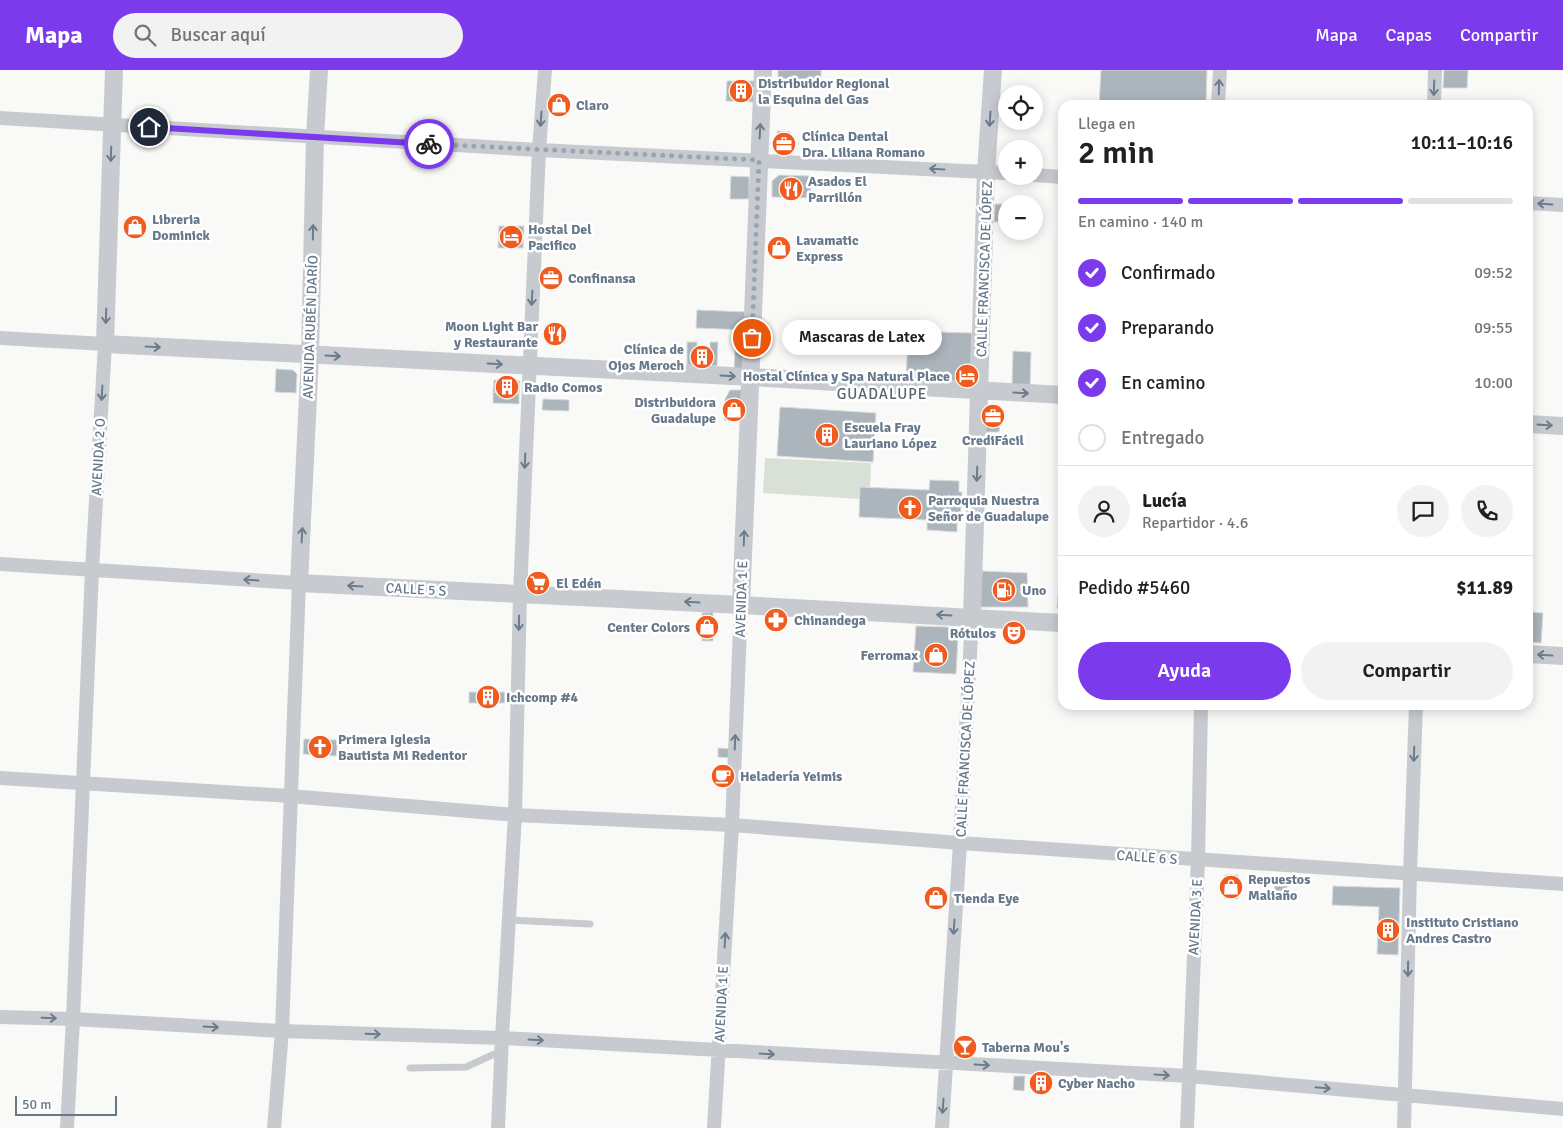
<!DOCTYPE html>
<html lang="es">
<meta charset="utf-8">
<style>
:root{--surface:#fff;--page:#f2f2f2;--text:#202124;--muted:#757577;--line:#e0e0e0;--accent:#7c3aed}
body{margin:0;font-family:Signika,sans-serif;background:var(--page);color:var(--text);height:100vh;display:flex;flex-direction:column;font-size:19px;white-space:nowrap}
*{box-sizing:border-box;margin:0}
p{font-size:16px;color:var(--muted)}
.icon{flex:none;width:28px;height:28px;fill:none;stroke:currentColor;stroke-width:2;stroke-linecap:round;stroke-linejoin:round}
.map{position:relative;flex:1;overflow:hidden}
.sheet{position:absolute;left:1058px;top:30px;width:475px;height:610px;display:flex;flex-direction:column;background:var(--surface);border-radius:15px;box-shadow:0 2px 12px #0003}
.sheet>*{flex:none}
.tools{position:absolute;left:998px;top:15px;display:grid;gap:10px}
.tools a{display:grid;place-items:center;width:45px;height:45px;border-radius:50%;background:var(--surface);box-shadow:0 2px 12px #0003;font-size:25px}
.scale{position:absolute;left:15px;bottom:12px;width:102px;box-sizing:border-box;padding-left:5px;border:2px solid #66788a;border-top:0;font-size:14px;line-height:18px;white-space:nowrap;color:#66788a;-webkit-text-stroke:4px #fff;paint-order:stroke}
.pin{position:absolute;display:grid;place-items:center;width:42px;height:42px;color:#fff;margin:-21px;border:2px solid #fff;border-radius:50%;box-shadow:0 1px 5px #0007}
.courier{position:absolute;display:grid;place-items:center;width:50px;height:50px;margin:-25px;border:4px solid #7c3aed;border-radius:50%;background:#fff;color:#222;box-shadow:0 1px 6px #0007}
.bubble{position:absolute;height:35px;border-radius:18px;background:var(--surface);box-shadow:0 2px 12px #0003;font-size:16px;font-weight:600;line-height:35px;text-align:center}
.headline em{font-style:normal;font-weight:600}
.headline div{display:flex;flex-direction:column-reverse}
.headline{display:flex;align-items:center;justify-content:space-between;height:85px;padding:0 20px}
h1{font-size:32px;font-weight:600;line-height:38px}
.bar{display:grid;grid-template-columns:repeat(4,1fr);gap:8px 5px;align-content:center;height:60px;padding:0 20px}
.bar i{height:6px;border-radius:4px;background:var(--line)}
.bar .current{background:var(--accent)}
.bar p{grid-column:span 4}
.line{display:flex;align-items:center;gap:12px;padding:0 20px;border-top:1px solid var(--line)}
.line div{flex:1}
.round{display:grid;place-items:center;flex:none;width:52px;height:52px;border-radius:26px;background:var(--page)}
ol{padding:0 20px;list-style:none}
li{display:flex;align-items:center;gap:15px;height:55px}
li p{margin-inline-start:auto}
li .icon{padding:5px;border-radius:50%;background:var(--accent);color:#fff;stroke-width:4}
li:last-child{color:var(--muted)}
li i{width:28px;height:28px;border:2px solid var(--line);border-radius:50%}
.primary-button{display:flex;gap:10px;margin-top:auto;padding:10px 20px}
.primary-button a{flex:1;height:58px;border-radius:30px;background:var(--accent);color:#fff;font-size:20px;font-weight:600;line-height:58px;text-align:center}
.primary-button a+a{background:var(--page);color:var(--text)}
header{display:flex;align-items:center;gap:30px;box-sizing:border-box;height:70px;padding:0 25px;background:var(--accent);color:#fff}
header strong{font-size:24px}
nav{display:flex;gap:28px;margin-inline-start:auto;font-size:18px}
.search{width:350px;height:45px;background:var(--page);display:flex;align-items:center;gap:12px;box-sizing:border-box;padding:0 18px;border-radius:28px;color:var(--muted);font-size:19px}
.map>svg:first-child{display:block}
</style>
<header>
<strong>Mapa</strong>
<div class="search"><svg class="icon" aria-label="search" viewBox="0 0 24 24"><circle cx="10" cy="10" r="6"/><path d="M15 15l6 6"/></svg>Buscar aquí</div>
<nav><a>Mapa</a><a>Capas</a><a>Compartir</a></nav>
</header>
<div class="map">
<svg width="1563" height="1058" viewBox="0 0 1563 1058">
<rect width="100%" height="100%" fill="#f9faf7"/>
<path fill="#d9e0d6" d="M765 388 871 393 870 418 860 417V429L763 423Z"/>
<path fill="#acb4bc" stroke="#dbdbd9" d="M778 0H821V10L778 9Z
M1101 0H1207L1206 35H1099Z
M1444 0H1468L1467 18H1443Z
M727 11H756L755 32 726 31Z
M1002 35 1006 36V49H1001Z
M777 61 790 62V86H777Z
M779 105 811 106V128L772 127V111Z
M731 106 749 107V129H730Z
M995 134H1006V152H994Z
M124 150 146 151 145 164 124 163Z
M499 156H524L523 178H498Z
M772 172 786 173 785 183 772 182Z
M545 198 558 199V218L544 217Z
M697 240 748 242 747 260 696 258Z
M545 256H565V273L545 272Z
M908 261 972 263 970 316 906 314Z
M687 272H697V279H710V272H718L717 296 687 295Z
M735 279 751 280 750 299H734Z
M1013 281 1031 282 1030 316 1012 315Z
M276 299 293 300 297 304 296 323 275 322Z
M494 310 520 311 519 323 493 322Z
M730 320H741L745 324 744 351 724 350 725 329Z
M493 322 519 323V334L493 333Z
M543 329 569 330V341L542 340Z
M780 337 876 343 873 392 777 386Z
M990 337H1001L1000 352 985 351V340Z
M985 351 1000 352 999 362H985Z
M930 410 959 411V422H962L960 452 957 451V462L927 460V450L859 447 860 417 929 420Z
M982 501 1027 503 1028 537H980Z
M1059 513H1062V538H1057Z
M713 542V571H702V543Z
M1530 542 1543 543 1541 573 1528 572Z
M916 556 948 557 958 568 956 604 913 602Z
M469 622H506V633H469Z
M304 669 337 670V686L303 684Z
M718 678 733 679 732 688 718 687Z
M717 701 730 702V710H716Z
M1225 805H1238V829L1224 828Z
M1275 810 1288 811 1287 826 1274 825Z
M1333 816 1400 818 1398 885 1377 884 1379 837 1332 835Z
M926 821 946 823 945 834 925 833Z
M957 972 973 973 972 982 957 981Z
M1014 1006H1025L1024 1021 1013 1020Z
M1037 1006 1045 1007V1019H1037Z"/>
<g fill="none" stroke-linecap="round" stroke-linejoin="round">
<path stroke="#c7cbcf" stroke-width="7" d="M509 850 590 854
M410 998 466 997 501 981"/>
<path stroke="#c7cbcf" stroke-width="14" d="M1218 35 1220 0
M1434 35 1435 0
M0 48 539 80 1006 103
M1034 105 1062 107
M1528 133 1563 135
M0 268 105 274 92 500 73 949 67 1058
M0 494 299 513 282 961 274 1058
M0 708 290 726 515 745 732 755 960 773 1563 814
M0 947 73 949 282 961 502 968 1188 1006 1563 1039
M498 1058 502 968 515 745 520 524 539 80 545 0
M714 1058 732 755 741 535
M942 1058 960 773 972 547
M1187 1058 1198 790 1201 635
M1404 1058 1410 804 1416 635"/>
<path stroke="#c7cbcf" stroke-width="18" d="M114 0 105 274 751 307 1062 325
M319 0 315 67 310 285 299 513 741 535 1062 553
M1528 354 1563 356
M741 535 763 0
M972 547 986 102 993 0
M1528 584 1563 586"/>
</g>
<defs><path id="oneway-shaft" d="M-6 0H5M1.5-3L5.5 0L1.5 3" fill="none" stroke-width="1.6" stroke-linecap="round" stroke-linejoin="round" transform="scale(1.25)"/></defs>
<g stroke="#6b7c8d">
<use href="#oneway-shaft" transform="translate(1219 17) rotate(-88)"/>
<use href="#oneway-shaft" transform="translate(1434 18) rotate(92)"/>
<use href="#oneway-shaft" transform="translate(541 49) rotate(94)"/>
<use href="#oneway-shaft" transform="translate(990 49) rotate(94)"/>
<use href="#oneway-shaft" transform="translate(760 61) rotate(-87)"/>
<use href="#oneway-shaft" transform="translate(111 84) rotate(92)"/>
<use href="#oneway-shaft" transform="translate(937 99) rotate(-177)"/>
<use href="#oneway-shaft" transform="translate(1545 134) rotate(-176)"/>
<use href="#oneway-shaft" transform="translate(313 162) rotate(-89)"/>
<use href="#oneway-shaft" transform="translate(532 228) rotate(93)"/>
<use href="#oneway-shaft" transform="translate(106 246) rotate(92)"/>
<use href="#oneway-shaft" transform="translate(153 277) rotate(3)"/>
<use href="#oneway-shaft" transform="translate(333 286) rotate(3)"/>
<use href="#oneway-shaft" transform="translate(495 294) rotate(3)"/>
<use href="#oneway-shaft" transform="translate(728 306) rotate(3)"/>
<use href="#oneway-shaft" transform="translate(102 323) rotate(93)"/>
<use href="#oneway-shaft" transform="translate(1021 323) rotate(3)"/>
<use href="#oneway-shaft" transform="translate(1545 355) rotate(4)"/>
<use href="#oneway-shaft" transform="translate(525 391) rotate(92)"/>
<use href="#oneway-shaft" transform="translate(977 404) rotate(92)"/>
<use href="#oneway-shaft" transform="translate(302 465) rotate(-87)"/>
<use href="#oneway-shaft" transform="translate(744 468) rotate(-88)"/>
<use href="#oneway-shaft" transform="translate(251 510) rotate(-176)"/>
<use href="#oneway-shaft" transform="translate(355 516) rotate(-177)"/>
<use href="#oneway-shaft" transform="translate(692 532) rotate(-177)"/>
<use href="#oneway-shaft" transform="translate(944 545) rotate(-177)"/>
<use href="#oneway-shaft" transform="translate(519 553) rotate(91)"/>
<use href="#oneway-shaft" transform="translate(1545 585) rotate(-177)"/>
<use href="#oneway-shaft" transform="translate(735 672) rotate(-88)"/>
<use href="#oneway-shaft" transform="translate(1414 684) rotate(92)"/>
<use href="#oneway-shaft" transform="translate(954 857) rotate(94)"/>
<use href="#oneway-shaft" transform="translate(725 870) rotate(-87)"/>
<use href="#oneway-shaft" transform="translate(1408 899) rotate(91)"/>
<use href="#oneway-shaft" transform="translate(49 948) rotate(2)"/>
<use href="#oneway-shaft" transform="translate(211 957) rotate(3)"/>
<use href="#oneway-shaft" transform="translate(373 964) rotate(2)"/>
<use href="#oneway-shaft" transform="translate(536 970) rotate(3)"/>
<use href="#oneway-shaft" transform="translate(767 984) rotate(3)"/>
<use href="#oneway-shaft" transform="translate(982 995) rotate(3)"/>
<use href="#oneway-shaft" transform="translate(1162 1005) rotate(3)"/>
<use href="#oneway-shaft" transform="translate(1323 1018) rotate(5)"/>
<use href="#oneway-shaft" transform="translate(943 1036) rotate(94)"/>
</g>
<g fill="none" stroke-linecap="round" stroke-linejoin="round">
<path stroke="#99a6b0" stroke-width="5" stroke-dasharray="0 9" d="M429 74 759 90 752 268"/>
<path stroke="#7c3aed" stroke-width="6" d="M149 57 429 74"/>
</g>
<defs>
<g id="building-disc" transform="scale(1.25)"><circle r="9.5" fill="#f05c20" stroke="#fff"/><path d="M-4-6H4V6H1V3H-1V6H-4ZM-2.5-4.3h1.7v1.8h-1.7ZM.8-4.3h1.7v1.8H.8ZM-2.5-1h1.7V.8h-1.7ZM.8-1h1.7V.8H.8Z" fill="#fff"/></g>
<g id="shop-disc" transform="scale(1.25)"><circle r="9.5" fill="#f05c20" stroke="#fff"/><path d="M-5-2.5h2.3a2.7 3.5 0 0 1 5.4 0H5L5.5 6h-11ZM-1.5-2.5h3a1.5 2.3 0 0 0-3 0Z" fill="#fff"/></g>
<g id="office-disc" transform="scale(1.25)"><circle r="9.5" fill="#f05c20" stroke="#fff"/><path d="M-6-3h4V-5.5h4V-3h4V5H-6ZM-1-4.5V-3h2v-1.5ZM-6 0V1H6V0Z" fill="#fff"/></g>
<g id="restaurant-disc" transform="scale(1.25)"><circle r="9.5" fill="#f05c20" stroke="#fff"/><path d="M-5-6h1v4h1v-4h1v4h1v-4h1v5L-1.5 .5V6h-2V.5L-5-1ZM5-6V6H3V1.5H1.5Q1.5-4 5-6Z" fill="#fff"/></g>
<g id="hotel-disc" transform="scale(1.25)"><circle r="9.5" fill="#f05c20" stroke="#fff"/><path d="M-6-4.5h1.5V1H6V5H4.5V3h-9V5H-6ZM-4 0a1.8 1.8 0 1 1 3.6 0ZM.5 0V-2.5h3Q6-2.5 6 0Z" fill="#fff"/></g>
<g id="church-disc" transform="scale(1.25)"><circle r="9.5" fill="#f05c20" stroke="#fff"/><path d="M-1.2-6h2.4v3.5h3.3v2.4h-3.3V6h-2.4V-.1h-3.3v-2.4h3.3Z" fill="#fff"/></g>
<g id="supermarket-disc" transform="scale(1.25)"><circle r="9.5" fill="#f05c20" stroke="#fff"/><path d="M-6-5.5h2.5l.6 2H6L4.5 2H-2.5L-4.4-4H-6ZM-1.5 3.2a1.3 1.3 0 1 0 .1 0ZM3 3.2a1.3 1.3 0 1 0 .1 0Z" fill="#fff"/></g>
<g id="fuel-disc" transform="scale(1.25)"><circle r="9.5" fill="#f05c20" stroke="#fff"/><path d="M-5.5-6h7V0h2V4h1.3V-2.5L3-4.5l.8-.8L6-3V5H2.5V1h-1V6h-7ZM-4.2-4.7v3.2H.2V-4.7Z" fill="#fff"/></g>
<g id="pharmacy-disc" transform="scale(1.25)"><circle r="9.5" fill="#f05c20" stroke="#fff"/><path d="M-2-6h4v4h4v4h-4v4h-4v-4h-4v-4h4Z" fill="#fff"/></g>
<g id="theatre-disc" transform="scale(1.25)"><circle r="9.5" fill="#f05c20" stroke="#fff"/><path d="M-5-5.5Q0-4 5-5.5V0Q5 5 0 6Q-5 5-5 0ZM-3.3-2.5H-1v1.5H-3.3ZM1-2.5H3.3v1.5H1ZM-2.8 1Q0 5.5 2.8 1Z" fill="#fff"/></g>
<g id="cafe-disc" transform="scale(1.25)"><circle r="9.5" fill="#f05c20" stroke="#fff"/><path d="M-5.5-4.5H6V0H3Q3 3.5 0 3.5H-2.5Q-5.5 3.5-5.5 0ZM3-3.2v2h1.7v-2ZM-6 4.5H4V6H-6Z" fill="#fff"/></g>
<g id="bar-disc" transform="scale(1.25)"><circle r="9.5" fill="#f05c20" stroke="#fff"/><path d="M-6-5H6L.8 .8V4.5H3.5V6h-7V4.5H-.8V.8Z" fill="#fff"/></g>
</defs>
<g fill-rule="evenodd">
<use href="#building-disc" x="741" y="21"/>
<use href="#shop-disc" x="559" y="35"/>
<use href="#office-disc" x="784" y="74"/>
<use href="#restaurant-disc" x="791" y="119"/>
<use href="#shop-disc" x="135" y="157"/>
<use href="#hotel-disc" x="511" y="167"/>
<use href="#shop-disc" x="779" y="178"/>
<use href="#office-disc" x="551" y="208"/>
<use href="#restaurant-disc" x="555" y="264"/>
<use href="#building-disc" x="702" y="287"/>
<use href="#hotel-disc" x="967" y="306"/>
<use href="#building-disc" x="507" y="317"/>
<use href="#shop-disc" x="734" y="340"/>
<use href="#office-disc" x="993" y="346"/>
<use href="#building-disc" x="827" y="365"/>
<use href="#church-disc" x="910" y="438"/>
<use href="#supermarket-disc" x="538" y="513"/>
<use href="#fuel-disc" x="1004" y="520"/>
<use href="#pharmacy-disc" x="776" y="550"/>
<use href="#shop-disc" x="707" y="557"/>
<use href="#theatre-disc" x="1014" y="563"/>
<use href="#shop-disc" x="936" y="585"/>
<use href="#building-disc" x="488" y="627"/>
<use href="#church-disc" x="320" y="677"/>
<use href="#cafe-disc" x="723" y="706"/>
<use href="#shop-disc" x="1231" y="817"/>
<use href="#shop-disc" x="936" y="828"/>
<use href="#building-disc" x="1388" y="860"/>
<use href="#bar-disc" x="965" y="977"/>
<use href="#building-disc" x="1041" y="1013"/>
</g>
<g text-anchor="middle" stroke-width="5" stroke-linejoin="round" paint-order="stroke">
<g font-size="14" font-weight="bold" fill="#66788a" stroke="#fff" text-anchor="start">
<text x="758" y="18">Distribuidor Regional<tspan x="758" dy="16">la Esquina del Gas</tspan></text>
<text x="576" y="40">Claro</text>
<text x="802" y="71">Clínica Dental<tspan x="802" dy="16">Dra. Liliana Romano</tspan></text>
<text x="808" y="116">Asados El<tspan x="808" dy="16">Parrillón</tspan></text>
<text x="152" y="154">Libreria<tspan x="152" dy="16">Dominick</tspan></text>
<text x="528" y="164">Hostal Del<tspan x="528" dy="16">Pacifico</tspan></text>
<text x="796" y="175">Lavamatic<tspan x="796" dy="16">Express</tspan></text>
<text x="568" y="213">Confinansa</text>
<text x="538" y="261" text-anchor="end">Moon Light Bar<tspan x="538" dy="16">y Restaurante</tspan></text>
<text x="684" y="284" text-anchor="end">Clínica de<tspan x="684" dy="16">Ojos Meroch</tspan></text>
<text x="950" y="311" text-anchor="end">Hostal Clínica y Spa Natural Place</text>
<text x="524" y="322">Radio Comos</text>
<text x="716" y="337" text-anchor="end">Distribuidora<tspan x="716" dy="16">Guadalupe</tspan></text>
<text x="844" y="362">Escuela Fray<tspan x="844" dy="16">Lauriano López</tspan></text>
<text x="993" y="375" text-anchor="middle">CrediFácil</text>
<text x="928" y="435">Parroquia Nuestra<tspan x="928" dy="16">Señor de Guadalupe</tspan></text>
<text x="556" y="518">El Edén</text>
<text x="1022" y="525">Uno</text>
<text x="794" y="555">Chinandega</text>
<text x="690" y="562" text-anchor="end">Center Colors</text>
<text x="996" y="568" text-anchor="end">Rótulos</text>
<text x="918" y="590" text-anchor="end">Ferromax</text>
<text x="506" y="632">Ichcomp #4</text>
<text x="338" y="674">Primera Iglesia<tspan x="338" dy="16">Bautista Mi Redentor</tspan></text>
<text x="740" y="711">Heladería Yeimis</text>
<text x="1248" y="814">Repuestos<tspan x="1248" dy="16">Maliaño</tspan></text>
<text x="954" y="833">Tienda Eye</text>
<text x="1406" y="857">Instituto Cristiano<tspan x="1406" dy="16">Andres Castro</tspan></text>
<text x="982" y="982">Taberna Mou's</text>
<text x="1058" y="1018">Cyber Nacho</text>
</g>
<g font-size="14" fill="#66788a" stroke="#fff">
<text transform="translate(984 199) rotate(-88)" y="5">CALLE FRANCISCA DE LÓPEZ</text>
<text transform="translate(310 257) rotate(-88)" y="5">AVENIDA RUBÉN DARÍO</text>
<text transform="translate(98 387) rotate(-87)" y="5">AVENIDA 2 O</text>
<text transform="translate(416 519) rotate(3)" y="5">CALLE 5 S</text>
<text transform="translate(741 529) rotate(-88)" y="5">AVENIDA 1 E</text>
<text transform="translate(965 679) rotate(-87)" y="5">CALLE FRANCISCA DE LÓPEZ</text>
<text transform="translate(1147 787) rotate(4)" y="5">CALLE 6 S</text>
<text transform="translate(1195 847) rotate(-87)" y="5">AVENIDA 3 E</text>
<text transform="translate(721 934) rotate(-87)" y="5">AVENIDA 1 E</text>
</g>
<g font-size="15" letter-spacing="1" fill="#55626f" stroke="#fff">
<text x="882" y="329">GUADALUPE</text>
</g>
</g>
</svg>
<div class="tools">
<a><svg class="icon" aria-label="locate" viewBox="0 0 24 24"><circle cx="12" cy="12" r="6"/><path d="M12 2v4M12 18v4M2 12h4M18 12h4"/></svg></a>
<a>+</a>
<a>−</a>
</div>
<div class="scale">50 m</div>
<div class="pin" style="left:752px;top:268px;background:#ea580c"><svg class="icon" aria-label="bag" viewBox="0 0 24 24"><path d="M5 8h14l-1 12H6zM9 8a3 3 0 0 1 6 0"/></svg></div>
<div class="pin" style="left:149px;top:57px;background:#1f2937"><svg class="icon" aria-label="home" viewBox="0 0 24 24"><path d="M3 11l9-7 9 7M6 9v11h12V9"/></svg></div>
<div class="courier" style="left:429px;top:74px"><svg class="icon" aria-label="bike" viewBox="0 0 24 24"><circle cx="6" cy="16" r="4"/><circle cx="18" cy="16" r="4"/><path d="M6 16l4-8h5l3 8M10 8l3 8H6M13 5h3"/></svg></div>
<div class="bubble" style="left:782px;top:250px;width:160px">Mascaras de Latex</div>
<section class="sheet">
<div class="headline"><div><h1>2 min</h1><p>Llega en</p></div><em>10:11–10:16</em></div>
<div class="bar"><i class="current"></i><i class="current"></i><i class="current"></i><i></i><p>En camino · 140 m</p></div>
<ol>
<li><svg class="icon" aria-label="check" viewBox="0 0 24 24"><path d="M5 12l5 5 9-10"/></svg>Confirmado<p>09:52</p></li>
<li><svg class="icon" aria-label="check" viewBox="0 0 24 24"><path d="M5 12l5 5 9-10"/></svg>Preparando<p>09:55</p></li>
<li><svg class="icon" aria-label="check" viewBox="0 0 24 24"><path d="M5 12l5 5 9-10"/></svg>En camino<p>10:00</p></li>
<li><i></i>Entregado</li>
</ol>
<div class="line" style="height:90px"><a class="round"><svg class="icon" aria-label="person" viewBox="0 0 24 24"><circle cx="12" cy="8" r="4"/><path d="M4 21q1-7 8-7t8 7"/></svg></a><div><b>Lucía</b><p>Repartidor · 4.6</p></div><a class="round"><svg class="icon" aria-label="chat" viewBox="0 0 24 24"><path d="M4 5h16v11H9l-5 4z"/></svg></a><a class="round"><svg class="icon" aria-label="phone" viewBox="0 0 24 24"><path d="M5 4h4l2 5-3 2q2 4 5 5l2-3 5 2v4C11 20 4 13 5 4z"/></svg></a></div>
<div class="line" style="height:65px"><div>Pedido #5460</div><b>$11.89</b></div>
<div class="primary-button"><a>Ayuda</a><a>Compartir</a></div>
</section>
</div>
